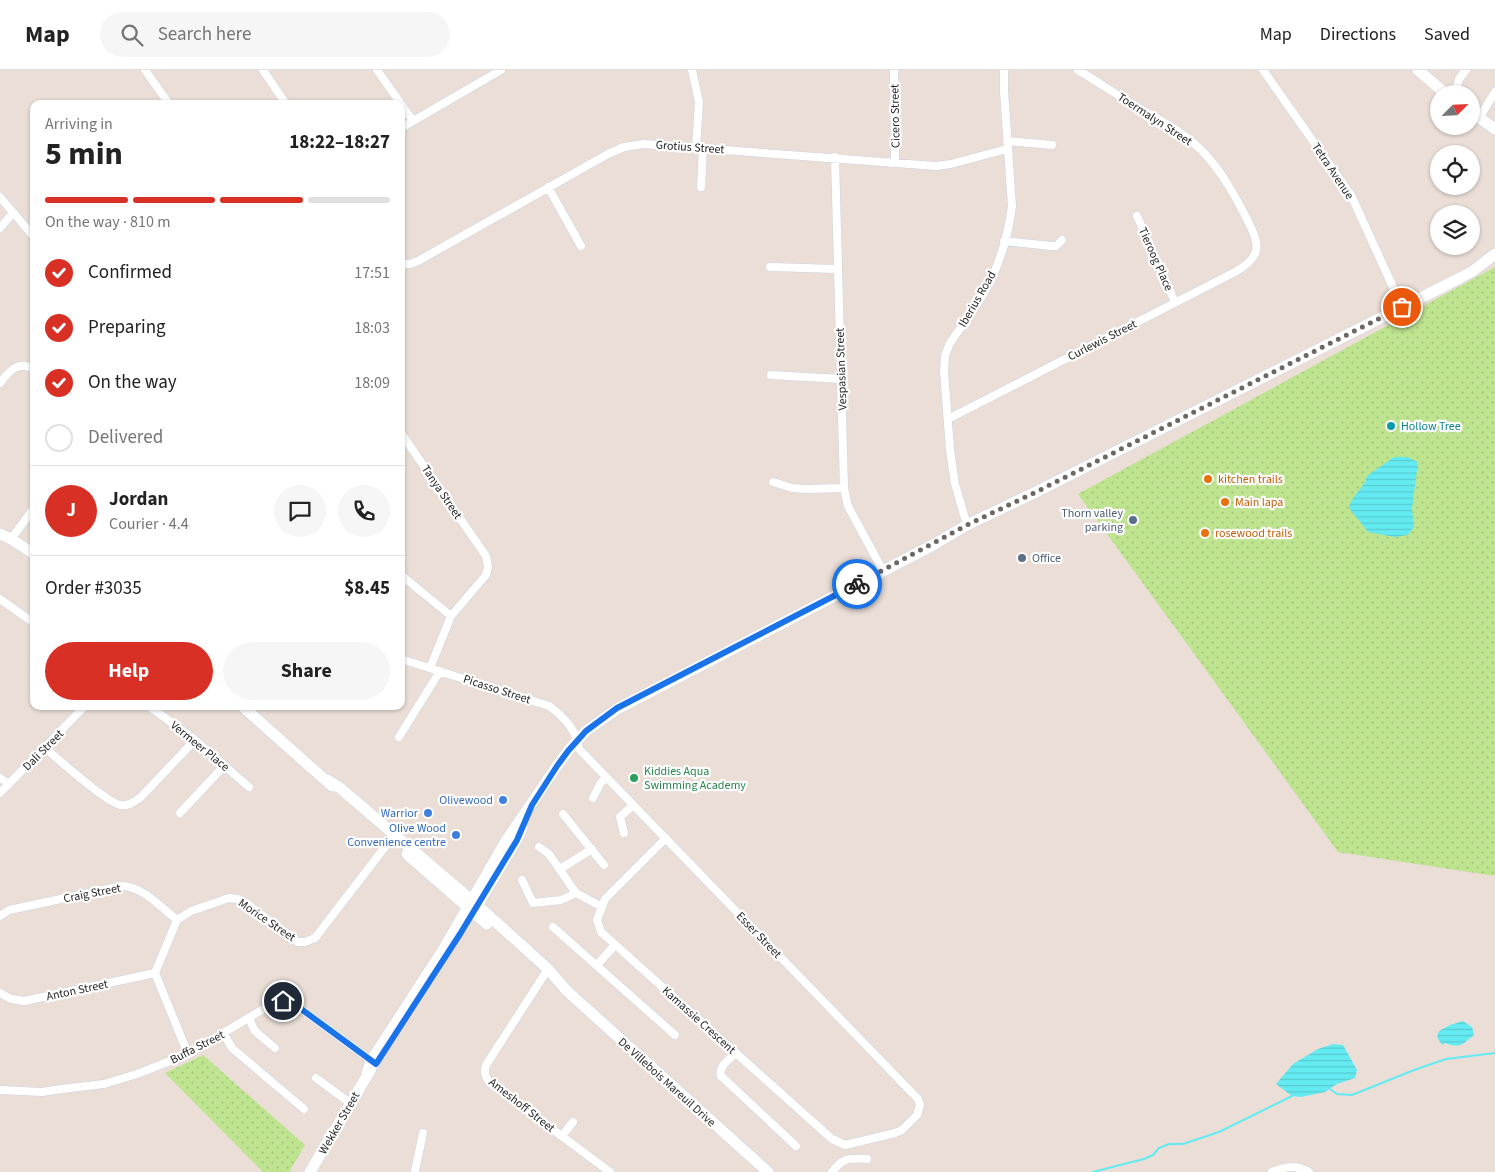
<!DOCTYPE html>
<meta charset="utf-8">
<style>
:root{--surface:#fff;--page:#f6f6f6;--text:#222;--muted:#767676;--line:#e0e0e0;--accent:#d93025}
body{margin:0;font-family:"Source Sans 3",sans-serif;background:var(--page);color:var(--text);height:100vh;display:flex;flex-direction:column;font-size:19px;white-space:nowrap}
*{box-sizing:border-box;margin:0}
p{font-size:16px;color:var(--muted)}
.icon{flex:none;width:28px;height:28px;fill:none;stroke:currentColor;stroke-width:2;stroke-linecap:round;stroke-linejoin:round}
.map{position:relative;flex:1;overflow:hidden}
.sheet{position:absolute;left:30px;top:30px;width:375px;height:610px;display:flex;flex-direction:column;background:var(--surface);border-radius:10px;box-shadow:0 1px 4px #0004}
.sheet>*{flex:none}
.needle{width:32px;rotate:66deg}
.fabs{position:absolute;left:1430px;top:15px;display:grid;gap:10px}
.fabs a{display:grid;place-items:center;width:50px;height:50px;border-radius:50%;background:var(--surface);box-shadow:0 1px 4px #0004;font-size:25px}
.pin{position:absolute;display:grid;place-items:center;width:42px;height:42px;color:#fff;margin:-21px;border:2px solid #fff;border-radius:50%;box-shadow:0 1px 5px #0007}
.courier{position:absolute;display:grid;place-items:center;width:50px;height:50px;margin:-25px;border:4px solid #1a73e8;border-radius:50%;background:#fff;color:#222;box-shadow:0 1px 6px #0007}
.summary em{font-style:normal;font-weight:700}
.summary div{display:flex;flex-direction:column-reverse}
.summary{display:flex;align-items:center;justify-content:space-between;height:85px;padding:0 15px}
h1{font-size:32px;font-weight:700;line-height:38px}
.bar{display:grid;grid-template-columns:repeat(4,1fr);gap:8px 5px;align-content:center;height:60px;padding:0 15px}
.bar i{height:6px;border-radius:4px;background:var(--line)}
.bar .selected{background:var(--accent)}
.bar p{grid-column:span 4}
.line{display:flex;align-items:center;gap:12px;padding:0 15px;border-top:1px solid var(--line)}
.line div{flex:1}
.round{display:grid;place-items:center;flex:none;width:52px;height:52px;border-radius:26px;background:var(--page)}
ol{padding:0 15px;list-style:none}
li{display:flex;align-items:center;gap:15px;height:55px}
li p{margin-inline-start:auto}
li .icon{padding:5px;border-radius:50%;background:var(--accent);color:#fff;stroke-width:4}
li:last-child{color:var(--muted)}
li i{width:28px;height:28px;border:2px solid var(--line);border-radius:50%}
.action{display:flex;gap:10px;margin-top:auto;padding:10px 15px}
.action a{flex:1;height:58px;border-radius:30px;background:var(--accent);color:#fff;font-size:20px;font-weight:700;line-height:58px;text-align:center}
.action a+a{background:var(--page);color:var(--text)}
header{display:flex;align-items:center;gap:30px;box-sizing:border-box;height:70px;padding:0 25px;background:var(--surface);border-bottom:1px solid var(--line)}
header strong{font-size:24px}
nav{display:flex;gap:28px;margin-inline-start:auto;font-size:18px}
.search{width:350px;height:45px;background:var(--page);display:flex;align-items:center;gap:12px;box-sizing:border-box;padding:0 18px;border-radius:28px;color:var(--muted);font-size:19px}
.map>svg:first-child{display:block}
</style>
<header>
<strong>Map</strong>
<div class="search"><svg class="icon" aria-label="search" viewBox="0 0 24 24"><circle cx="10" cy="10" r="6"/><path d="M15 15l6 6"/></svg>Search here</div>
<nav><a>Map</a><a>Directions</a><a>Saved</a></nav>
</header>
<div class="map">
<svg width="1495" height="1102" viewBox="0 0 1495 1102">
<defs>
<pattern id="green-dots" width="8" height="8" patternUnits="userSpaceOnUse" patternTransform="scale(1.25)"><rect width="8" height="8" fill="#bfe490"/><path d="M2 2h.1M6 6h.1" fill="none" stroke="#a4c47c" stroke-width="1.8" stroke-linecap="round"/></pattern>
<pattern id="water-rules" width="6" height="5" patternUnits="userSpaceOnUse" patternTransform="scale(1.25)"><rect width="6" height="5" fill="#64ebf2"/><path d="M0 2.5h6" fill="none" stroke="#57cad0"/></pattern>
</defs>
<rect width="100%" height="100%" fill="#eaded7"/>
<path fill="url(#green-dots)" d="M1495 197V806L1338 782 1078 424Z
M203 985 305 1075 289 1102H263L165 1003Z"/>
<path fill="url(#water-rules)" d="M1394 387H1407L1418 392 1412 439 1414 457 1408 465 1395 467 1368 462 1349 438C1353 423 1364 419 1367 406Z
M1463 951 1472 957 1474 965C1463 974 1460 979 1445 973L1442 975 1437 967 1439 961 1450 955Z
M1333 974 1343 975 1357 1000 1355 1008 1337 1014 1325 1022 1301 1027 1292 1026 1276 1014 1293 994 1318 979Z"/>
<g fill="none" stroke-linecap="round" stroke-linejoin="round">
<path stroke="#64ebf2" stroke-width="2" d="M1330 1019 1337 1024 1352 1025 1414 1000 1446 989 1495 983
M1093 1102 1144 1089 1153 1085 1159 1078 1169 1074H1183L1219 1062 1292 1026"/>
<g stroke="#ccd5e1" stroke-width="9">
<path id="street" d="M145 0 169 34
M263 0 286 34
M377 0 413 51
M692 0 699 32 696 78
M894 0 895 92
M1263 0 1351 125 1402 237
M1455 24 1459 9 1466 0
M1479 48 1495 22
M401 58 501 0
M1007 71 1052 75
M835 87 844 418 848 436 883 501
M548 117 581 176
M701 117 703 78
M0 127 34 167
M1137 146 1175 232
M0 158 13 143
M1004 171 1051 176H1056L1062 170
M401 194H410L418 191 608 84 624 77 644 74 936 96 951 94 1007 79
M770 197 837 199
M771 305 841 309
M0 313C9 301 18 290 34 299
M948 349 1235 202C1263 186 1260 176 1247 149 1235 126 1223 104 1206 85 1187 64 1161 51 1137 37 1117 25 1098 12 1078 0
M401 363 486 486 488 497 486 505 451 546 430 598
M773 412 792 418 805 419 844 418
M967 455 955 414 950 380 944 301 945 286 949 275C962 254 980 233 991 210 1001 188 1009 161 1012 136L1004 21V0
M11 469 34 438
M401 505 451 546
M0 529 34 553
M401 589 549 636C563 646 577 661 579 679L918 1029 920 1035 917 1045 902 1060 895 1063 845 1075 832 1069 601 862 597 850 605 829 666 768
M149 636 195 670 249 717
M399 667 440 601
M45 678C58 689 107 733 120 735 129 736 134 732 141 727L195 670
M0 708 9 714
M0 723 85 636
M593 728 600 714 606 707
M180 743 224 696
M563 744 604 795
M624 763 620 747 633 735
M539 777 549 784 576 823 602 837
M560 799 592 779
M522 810 533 833 561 830 576 823
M0 846 9 840 122 816C144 817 160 837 177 850
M553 857 675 965
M597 895 615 875
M548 899 486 995C483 1004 486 1009 493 1015L610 1102
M0 923 11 929 24 931 155 903
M249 949 255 961 275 978
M224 964 232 978 304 1039
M736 983C730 989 718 996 721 1006L796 1076
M188 984 155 903 177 850 191 841 229 828 238 829 246 833 298 872H305L315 868 395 764
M316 1008 350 1033
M0 1020 42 1022 62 1019 104 1014 137 1004 188 984 275 932 283 931 297 936 376 994
M562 1066 573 1052
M415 1101 423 1063
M832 1102C844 1087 848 1088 867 1089
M1272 1102C1285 1096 1296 1095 1309 1102"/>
</g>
<g stroke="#ccd5e1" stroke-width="12">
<path id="secondary" d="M1418 0 1446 24
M1471 42 1495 59
M0 464 11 469 34 484
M242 636 332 716
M327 710 340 718 477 835 548 899 567 921 768 1102
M407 784 487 854
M474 841 517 769 522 758
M367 1003 371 991 443 880 506 771 557 696 568 681 586 661 617 639 933 475 967 455 1034 423 1460 208 1473 201 1495 184
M310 1102 371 999"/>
</g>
<use href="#street" stroke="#fff" stroke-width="8"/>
<use href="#secondary" stroke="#fff" stroke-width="11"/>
</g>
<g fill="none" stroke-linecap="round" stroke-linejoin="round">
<path stroke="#6b6765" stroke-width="5" stroke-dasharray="0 9" d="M857 514 967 455 1034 423 1402 237"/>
<path stroke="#1a73e8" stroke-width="6" d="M283 931 297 936 376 994 460 864 517 770 532 735 557 696 568 681 586 661 617 638 857 514"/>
</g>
<circle fill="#0f9aa8" stroke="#fff" stroke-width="2" cx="1391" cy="356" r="5"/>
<g fill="#e8710a" stroke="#fff" stroke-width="2">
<circle cx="1208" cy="409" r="5"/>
<circle cx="1225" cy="432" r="5"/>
<circle cx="1205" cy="463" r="5"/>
</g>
<g fill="#5c6f8a" stroke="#fff" stroke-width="2">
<circle cx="1133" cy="450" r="5"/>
<circle cx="1022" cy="488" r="5"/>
</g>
<circle fill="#2e9e5b" stroke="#fff" stroke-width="2" cx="634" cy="708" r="5"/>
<g fill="#3f7fe0" stroke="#fff" stroke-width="2">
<circle cx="503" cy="730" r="5"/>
<circle cx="428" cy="743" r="5"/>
<circle cx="456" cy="765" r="5"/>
</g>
<g text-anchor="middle" stroke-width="4.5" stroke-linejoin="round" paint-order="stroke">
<g font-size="12" fill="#272727" stroke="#fff">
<text transform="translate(895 46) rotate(-91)" y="4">Cicero Street</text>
<text transform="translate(1155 49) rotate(33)" y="4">Toermalyn Street</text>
<text transform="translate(690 77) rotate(4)" y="4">Grotius Street</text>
<text transform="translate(1333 101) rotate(56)" y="4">Tetra Avenue</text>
<text transform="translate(1156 189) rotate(66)" y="4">Tieroog Place</text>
<text transform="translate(977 229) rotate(-60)" y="4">Iberius Road</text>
<text transform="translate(1102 270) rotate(-27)" y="4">Curlewis Street</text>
<text transform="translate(841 299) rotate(-92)" y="4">Vespasian Street</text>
<text transform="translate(442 422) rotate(56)" y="4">Tanya Street</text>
<text transform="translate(497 619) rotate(18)" y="4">Picasso Street</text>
<text transform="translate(200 676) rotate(39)" y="4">Vermeer Place</text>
<text transform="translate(43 680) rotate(-45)" y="4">Dali Street</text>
<text transform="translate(92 823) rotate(-11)" y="4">Craig Street</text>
<text transform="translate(267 850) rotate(34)" y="4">Morice Street</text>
<text transform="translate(759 865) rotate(46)" y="4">Esser Street</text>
<text transform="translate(77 920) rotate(-12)" y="4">Anton Street</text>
<text transform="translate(699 950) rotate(42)" y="4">Kamassie Crescent</text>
<text transform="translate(197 977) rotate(-27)" y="4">Buffa Street</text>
<text transform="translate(667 1012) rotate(42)" y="4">De Villebois Mareuil Drive</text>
<text transform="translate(522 1035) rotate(38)" y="4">Ameshoff Street</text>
<text transform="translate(339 1053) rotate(-60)" y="4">Wekker Street</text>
</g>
<g font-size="12" fill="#0d838f" stroke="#fff" text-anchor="start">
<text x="1401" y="360">Hollow Tree</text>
</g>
<g font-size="12" fill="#c56008" stroke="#fff" text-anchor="start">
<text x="1218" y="413">kitchen trails</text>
<text x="1235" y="436">Main lapa</text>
<text x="1215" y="467">rosewood trails</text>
</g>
<g font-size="12" fill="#4e5e75" stroke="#fff" text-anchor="end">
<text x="1123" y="447">Thorn valley<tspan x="1123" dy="14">parking</tspan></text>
<text x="1032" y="492" text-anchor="start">Office</text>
</g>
<g font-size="12" fill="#27864d" stroke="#fff" text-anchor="start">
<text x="644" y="705">Kiddies Aqua<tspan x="644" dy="14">Swimming Academy</tspan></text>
</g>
<g font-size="12" fill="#366cbe" stroke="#fff" text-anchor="end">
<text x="493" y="734">Olivewood</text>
<text x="418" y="747">Warrior</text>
<text x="446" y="762">Olive Wood<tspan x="446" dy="14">Convenience centre</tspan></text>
</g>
</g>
</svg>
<div class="fabs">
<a><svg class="needle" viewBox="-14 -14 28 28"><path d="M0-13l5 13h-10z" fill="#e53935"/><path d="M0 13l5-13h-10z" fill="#767676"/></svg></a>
<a><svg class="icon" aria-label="locate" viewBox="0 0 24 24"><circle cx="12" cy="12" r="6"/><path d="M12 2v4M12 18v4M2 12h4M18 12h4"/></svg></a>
<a><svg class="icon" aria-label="layers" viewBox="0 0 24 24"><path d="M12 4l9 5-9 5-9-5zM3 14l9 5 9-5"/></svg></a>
</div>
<div class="pin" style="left:1402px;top:237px;background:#ea580c"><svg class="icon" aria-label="bag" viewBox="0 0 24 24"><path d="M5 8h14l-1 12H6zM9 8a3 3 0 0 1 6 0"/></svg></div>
<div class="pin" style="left:283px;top:931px;background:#1f2937"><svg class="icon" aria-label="home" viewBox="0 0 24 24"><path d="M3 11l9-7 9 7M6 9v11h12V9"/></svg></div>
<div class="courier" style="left:857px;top:514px"><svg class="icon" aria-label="bike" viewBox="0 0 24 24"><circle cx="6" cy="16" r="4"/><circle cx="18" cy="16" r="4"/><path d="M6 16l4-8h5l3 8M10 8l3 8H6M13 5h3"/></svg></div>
<section class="sheet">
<div class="summary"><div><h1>5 min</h1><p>Arriving in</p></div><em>18:22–18:27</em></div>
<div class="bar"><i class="selected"></i><i class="selected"></i><i class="selected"></i><i></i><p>On the way · 810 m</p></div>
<ol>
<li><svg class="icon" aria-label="check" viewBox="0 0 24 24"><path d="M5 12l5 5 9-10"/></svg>Confirmed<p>17:51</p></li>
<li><svg class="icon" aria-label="check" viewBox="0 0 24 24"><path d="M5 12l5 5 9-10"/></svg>Preparing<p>18:03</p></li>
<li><svg class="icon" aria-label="check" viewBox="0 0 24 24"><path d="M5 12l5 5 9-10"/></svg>On the way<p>18:09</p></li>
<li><i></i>Delivered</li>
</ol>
<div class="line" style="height:90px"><b class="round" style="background:var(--accent);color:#fff">J</b><div><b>Jordan</b><p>Courier · 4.4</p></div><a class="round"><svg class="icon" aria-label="chat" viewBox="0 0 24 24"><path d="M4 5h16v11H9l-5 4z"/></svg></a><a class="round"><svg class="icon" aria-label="phone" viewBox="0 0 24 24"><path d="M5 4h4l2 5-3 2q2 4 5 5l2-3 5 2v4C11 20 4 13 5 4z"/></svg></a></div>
<div class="line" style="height:65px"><div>Order #3035</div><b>$8.45</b></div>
<div class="action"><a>Help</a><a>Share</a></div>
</section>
</div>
